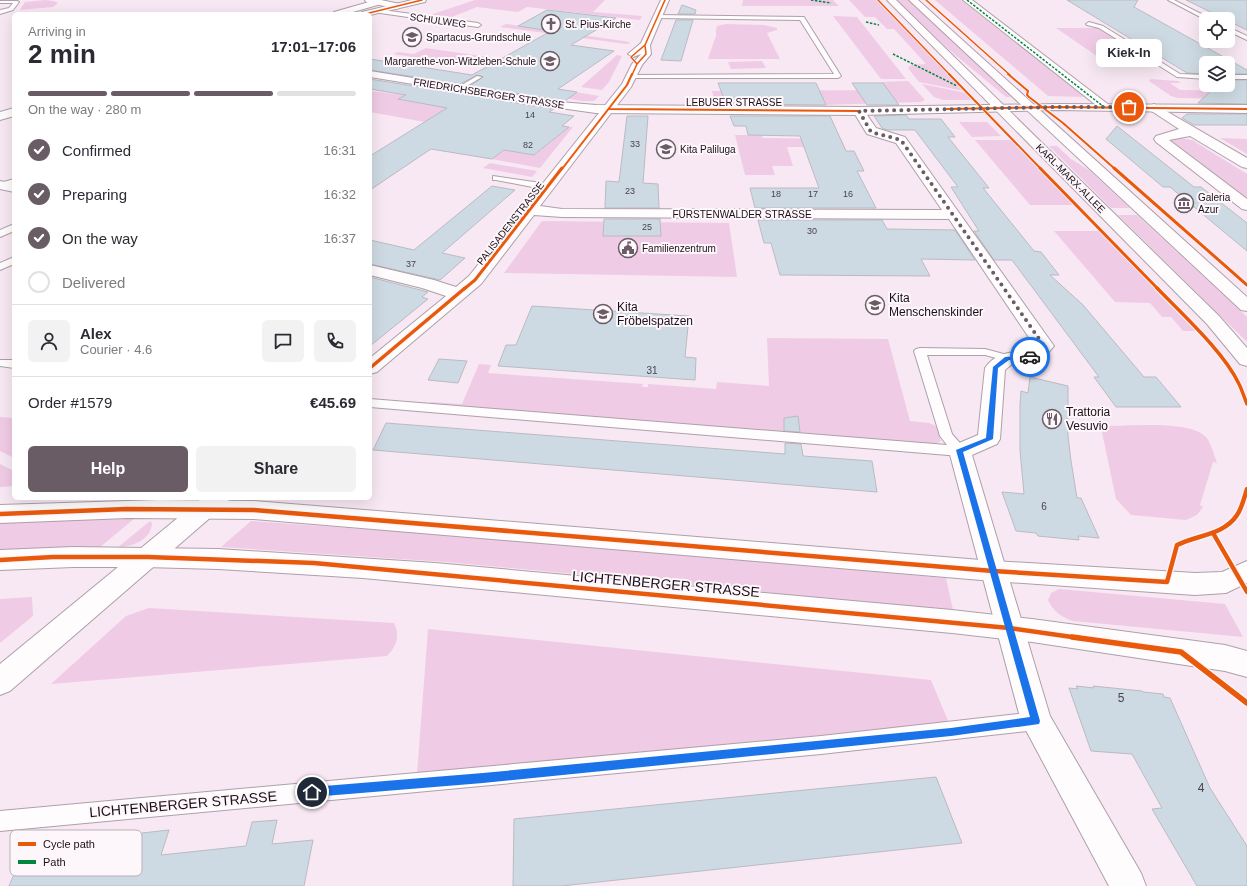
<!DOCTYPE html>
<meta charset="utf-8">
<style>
:root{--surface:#fff;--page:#f2f2f3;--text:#2b2b33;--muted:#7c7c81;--line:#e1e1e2;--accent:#695c65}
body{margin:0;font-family:Helvetica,sans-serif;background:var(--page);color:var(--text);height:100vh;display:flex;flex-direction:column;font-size:15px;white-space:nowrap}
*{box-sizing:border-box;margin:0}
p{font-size:13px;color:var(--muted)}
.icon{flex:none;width:22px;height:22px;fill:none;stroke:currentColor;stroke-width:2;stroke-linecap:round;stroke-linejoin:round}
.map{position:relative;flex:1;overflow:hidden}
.side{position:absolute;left:12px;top:12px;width:360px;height:488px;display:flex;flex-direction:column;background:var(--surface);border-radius:6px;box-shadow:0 4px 16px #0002}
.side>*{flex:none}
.buttons{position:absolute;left:1199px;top:12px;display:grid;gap:8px}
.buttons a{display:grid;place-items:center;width:36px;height:36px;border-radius:6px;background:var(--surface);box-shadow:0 4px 16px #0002;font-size:20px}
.pin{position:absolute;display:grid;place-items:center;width:34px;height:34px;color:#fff;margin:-17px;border:2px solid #fff;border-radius:50%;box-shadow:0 1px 4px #0007}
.courier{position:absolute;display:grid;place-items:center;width:40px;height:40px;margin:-20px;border:3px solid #1a73e8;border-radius:50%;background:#fff;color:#222;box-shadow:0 1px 5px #0007}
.bubble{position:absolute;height:28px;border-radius:6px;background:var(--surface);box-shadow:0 4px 16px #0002;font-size:13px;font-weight:800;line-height:28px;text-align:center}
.overview em{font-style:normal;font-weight:800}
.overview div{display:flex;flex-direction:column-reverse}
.overview{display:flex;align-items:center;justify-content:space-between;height:68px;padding:0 16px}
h1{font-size:26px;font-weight:800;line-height:30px}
.bar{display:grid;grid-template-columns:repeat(4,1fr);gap:6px 4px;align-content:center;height:48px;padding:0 16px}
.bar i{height:5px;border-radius:3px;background:var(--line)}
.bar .active{background:var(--accent)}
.bar p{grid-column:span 4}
.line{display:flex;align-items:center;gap:10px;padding:0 16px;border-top:1px solid var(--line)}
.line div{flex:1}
.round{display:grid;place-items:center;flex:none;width:42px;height:42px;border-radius:6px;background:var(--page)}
ol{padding:0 16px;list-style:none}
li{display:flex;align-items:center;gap:12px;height:44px}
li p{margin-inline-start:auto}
li .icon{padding:4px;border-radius:50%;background:var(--accent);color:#fff;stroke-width:4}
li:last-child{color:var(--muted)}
li i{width:22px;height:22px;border:2px solid var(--line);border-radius:50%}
.button{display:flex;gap:8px;margin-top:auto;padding:8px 16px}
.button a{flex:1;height:46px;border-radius:6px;background:var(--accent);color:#fff;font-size:16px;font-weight:800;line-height:46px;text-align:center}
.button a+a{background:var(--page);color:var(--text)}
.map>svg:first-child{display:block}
</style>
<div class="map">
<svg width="1247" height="886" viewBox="0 0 1247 886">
<rect width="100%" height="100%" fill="#f8e8f3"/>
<path fill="#f0cbe5" d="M45 0 54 1 58 3 53 7 20 10 25 2Z
M475 0H605L593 12 642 16 640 20 527 7 518 12 477 7 444 20 424 17Z
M743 0H833L839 6H742Z
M849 0H876L964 91 919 82 908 68 911 65 926 64 894 29H887L875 17H865Z
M897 0H908L1011 97H1006L947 48Z
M935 0H961L1084 97 1048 96Z
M833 16 857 17 906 79H881Z
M506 24 630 42 628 44H626L500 27Z
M726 24 764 25 777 28V30L767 33 780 59H708C710 53 712 46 715 39 717 35 715 30 717 26Z
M1056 28H1099L1125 46 1104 61Z
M426 48 495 58 485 64 471 62 462 65 393 54 398 52 414 54Z
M617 55 622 56 609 82 602 90 581 87Z
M762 61 766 68 731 69 728 62Z
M1151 79 1177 81 1181 83H1170L1180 90 1247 91V99L1178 98 1171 96 1149 81Z
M908 81 925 100 921 102 821 105 715 104 712 91 888 90 881 82Z
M922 84 966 93 972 100H943L934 97Z
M370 91 406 95 399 99 414 102 434 92 463 111 458 128 370 112Z
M576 92 599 96 594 101H581L566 98Z
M959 122H987L1001 136 972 137Z
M569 127H573L540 168 492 159 504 150 535 155Z
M735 135H761L763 138 841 139 845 147H787L793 166H772L775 175H745Z
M1180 138 1192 140 1247 174V202L1167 140Z
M1220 138 1247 139V154Z
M975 140H1012L1074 205H1030Z
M1049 146H1057L1071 159 1089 170 1130 208H1111Z
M490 163 537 171 532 177 483 168Z
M1118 215H1137L1247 317V342Z
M542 221 729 223 737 277 504 273Z
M1054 231H1099L1196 331H1183L1171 317H1162L1150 303 1115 302Z
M767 338 888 339 910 421 929 423 936 426 941 441 936 444 433 406 430 402 462 404 479 364 491 365 488 373 643 384 642 387H648V384L716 389 717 382 769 386Z
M0 417 14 418V458L0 451Z
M1107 426C1131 426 1190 420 1206 437 1211 443 1214 455 1217 463L1213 462 1200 505 1203 507 1197 515 1186 520 1131 515 1116 499 1102 432 1103 428Z
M0 464 14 471V486L0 487Z
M135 518 99 548 0 551V523Z
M150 521 152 523C151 541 132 546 117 548Z
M251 521 450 535 946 578 953 610 446 562 221 547Z
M1059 589 1225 604 1243 637 1073 621C1061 617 1053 611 1048 600L1051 593Z
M32 597 33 616 0 643V599Z
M149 608 394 623C400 636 397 646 387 656L51 684 126 616Z
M428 629 931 680 949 723 417 774Z"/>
<path fill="#cedae3" stroke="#babbc2" d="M1067 0H1138L1134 7 1247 70V74H1228V63H1206V74L1187 73Z
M1186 0H1247V30L1228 21V19H1225Z
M682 5 696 10 695 14H678Z
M547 10 616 18 571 45 614 51 558 89 577 92 565 101 470 86 483 77 477 75 460 84 370 70V59L472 75 551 31 518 26Z
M676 20H693L681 61 661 60Z
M370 79 554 109 549 112 574 116 562 126 569 127 534 155 504 150 492 159 431 149 370 190V156L447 108 398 99 406 95 370 89Z
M1228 80H1247V104L1198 103 1213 89 1207 85H1228Z
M718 83H816L826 105 726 104Z
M852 83H883L899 105H867Z
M1187 114H1247V125H1194L1182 118Z
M906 115 909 119H941L955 137H948L989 188H983L1034 251 1041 252 1059 275H1050L1083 305 1144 377H1156L1181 407H1116L1094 377H1099L1012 260H994L974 231H979L951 187H958L915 130H887L882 128 874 116Z
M627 116H648L643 183 658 184 659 208H605L606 181 619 182Z
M730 116H830L846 151H854L864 171H857L876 208H755L750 188H819L800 136 748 135 746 126H734Z
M1117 126 1194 187H1201L1247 223V251L1170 187H1163L1106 139Z
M492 186 515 190 442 253 465 258 440 280 370 264V240L414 250Z
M604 219H660L661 236H603Z
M758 220H882L887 229 955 230 975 260 921 259 930 276 780 275 771 243H764Z
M370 277 428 292 422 297 428 299 370 346Z
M532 306 689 316 685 357 696 358 695 380 498 366 506 345H516Z
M439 359 467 361 458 383 428 380Z
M1030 377 1068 386V436L1071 461 1077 498H1081L1099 538 1078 536 1079 540 1038 536 1036 533 1016 531 1002 492 1024 494 1020 450V405L1021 391 1028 393Z
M798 416 800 432 784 431V418Z
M386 423 785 454V443L801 444 803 456 872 461 877 492 373 450Z
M1076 686 1094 688 1093 686 1142 691 1143 692 1163 694 1164 697 1170 698 1210 788 1247 846V886H1197L1152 809 1162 808 1132 754 1091 751 1069 688 1078 689Z
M936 777 962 843 561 886H513L514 819Z
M277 820 272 844 313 840 304 886H9L27 844 56 842 45 866 133 858 142 833 169 830 161 855 246 846 252 822Z"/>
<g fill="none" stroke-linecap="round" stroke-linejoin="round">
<g stroke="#ada0a9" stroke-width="2">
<path id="service" d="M1168 0H1174L1211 19 1206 20Z
M0 1H17L19 2 13 10 0 14V10L9 8 13 3H0Z
M375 9 478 23 481 25 478 27 373 12 372 11Z
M658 15 804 17 841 76 838 78H630V76L632 75 834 74 800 20 656 18V16Z
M1089 22 1103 26 1180 74 1206 75V79L1177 77 1099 28 1087 25 1086 24Z
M1228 27 1247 36V40L1228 31Z
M1228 75H1247V79H1228Z
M477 76 482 77 460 90 455 89Z
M493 176 548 184 552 187 548 190 496 180H493Z
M14 179V184L3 187H0V183Z
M14 224V231L0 237V230Z
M14 257V264L0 270V263Z
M920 348 985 349 1011 356 1013 358 1011 360 1007 361 985 355H927L952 434 967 451 965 454 960 456 370 407V399L947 445 940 436 914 351 916 349Z
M0 360H14V368L0 366Z
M1036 712 1042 715 1045 721 1042 727 1036 730 821 754 0 831V811L821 736Z"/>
</g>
<g stroke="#ada0a9" stroke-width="2">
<path id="minor" d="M365 0H381L400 4 401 6 397 9 366 2Z
M661 0H669L650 45 651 54 642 65 631 87 540 206 562 209 942 210 896 143 867 134 853 111 855 109H863L876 128 905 137 1054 346 1041 361 1012 364 1005 370 1000 439 997 444 972 455 1050 716 1141 873 1146 886H1109L1021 721 949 451 952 446 978 435 985 368C996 352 1011 352 1029 351L1034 345 949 219 562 217 534 215 481 284 377 372 370 374V358L446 296 422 288 370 275V265L434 280 456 287 469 276 622 84 632 64 641 54 633 57 628 54 641 43Z
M963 0H972L1109 105 1111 107 1109 109H1101Z
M1154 104 1247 158V168L1242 167 1190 136 1169 140 1247 199V210L1242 209 1156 142 1154 139 1156 136 1179 129 1150 110 1148 108 1150 106Z
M0 181 14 184V192L0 189Z
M202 498H230L226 504 10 691 0 695V664Z"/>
</g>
<g stroke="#ada0a9" stroke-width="2">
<path id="tertiary" d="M376 0H381L382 2 381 4 346 14H333L334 12Z
M412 0H426L425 2 370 15V14H361L362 12Z
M370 71 560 102 596 105 859 107 1058 104 1247 105V113L1058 110 859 115 596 113 560 108 370 77Z
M14 108V116L0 120V112Z"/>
</g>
<g stroke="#ada0a9" stroke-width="2">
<path id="secondary" d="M159 500 254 501 993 561 1195 573 1222 572 1247 561V583L1226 593 1195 595 993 581 254 519 127 518 0 523V505Z
M73 547 218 549 435 563 952 610 1032 619 1225 645 1247 651V677L1225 671 1032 642 952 633 363 578 218 569 145 567H73L0 570V550Z"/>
</g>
<g stroke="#ada0a9" stroke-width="2">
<path id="primary" d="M887 0H896L1219 316 1247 348V366L1240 364 1207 324Z
M909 0H918L1247 297V311L1241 310Z"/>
</g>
<use href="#service" fill="#fefcfd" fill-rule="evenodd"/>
<use href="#minor" fill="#fefcfd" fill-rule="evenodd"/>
<use href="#tertiary" fill="#fefcfd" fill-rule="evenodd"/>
<use href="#secondary" fill="#fefcfd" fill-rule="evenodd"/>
<use href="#primary" fill="#fefcfd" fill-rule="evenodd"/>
<path stroke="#00873e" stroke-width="1.5" stroke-dasharray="2.5 1.5" stroke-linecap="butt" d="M811 0 831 3
M967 0 1104 107
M866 22 879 25
M893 54 957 86"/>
<g stroke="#fdf6fb" stroke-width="2.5">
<path id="cycleway-far5" d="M878 0 950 75
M926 0 1010 75
M365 14 422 0
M637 64 631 57 645 45 665 0
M632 75 637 64 646 54 645 45"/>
</g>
<g stroke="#fdf6fb" stroke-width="3.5">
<path id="cycleway-far4" d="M949 74 1041 169
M1008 74 1028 91 1027 95 1029 97 1063 123 1115 169
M609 109 859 111
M947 109 1058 107 1247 109
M562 169 627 85 632 74"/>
</g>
<g stroke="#fdf6fb" stroke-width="4.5">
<path id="cycleway-far3" d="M1040 168 1158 289
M1114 168 1247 285
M464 289 475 280 562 168"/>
</g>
<g stroke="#fdf6fb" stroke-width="5.5">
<path id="cycleway-far2" d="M1157 288C1182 314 1224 352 1239 384 1242 390 1244 397 1247 404
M370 368 465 288"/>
</g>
<g stroke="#fdf6fb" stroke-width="7">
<path id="cycleway-far1" d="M0 514 127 509 254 510 993 571 1167 582 1177 545C1197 535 1224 535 1237 515 1242 508 1244 498 1247 489
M1213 533 1247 592
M0 560 53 557H148L314 563 1009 628 1079 638"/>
</g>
<g stroke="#fdf6fb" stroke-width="8">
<path id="cycleway" d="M1072 637 1181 652 1247 703"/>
</g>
<use href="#cycleway-far5" stroke="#e8590c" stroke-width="1.5"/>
<use href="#cycleway-far4" stroke="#e8590c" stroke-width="2"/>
<use href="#cycleway-far3" stroke="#e8590c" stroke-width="3"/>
<use href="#cycleway-far2" stroke="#e8590c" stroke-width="3.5"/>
<use href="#cycleway-far1" stroke="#e8590c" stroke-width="4.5"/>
<use href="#cycleway" stroke="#e8590c" stroke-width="5.5"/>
</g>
<path fill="#1a73e8" d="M1030 355 1033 357 1032 358 1009 360 998 368 993 439 963 452 1040 721 1039 724 951 736 483 783 312 797 309 795 307 792 309 788 312 787 483 773 951 728 1030 717 956 450 986 438 993 367 1005 357Z"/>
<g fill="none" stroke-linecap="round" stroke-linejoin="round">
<path stroke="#695c65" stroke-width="4" stroke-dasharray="0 7.2" d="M1030 357H1034L1044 346 901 140 871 132 859 111 1058 107H1129"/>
</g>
<defs>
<g id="church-ring" transform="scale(1)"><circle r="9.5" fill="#fdf6fb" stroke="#695c65" stroke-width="1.5"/><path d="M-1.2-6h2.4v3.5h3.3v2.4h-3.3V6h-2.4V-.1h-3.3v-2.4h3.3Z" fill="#695c65"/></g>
<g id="school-ring" transform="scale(1)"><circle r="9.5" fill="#fdf6fb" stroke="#695c65" stroke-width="1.5"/><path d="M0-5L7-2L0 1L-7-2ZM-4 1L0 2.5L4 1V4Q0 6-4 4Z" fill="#695c65"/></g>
<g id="museum-ring" transform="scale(1)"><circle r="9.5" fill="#fdf6fb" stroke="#695c65" stroke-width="1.5"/><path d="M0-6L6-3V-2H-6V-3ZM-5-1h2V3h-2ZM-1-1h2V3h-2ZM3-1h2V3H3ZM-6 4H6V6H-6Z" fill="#695c65"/></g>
<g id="civic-ring" transform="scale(1)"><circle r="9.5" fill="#fdf6fb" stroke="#695c65" stroke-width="1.5"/><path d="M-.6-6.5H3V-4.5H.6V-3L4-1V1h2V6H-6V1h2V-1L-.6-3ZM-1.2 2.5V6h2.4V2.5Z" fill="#695c65"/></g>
<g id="restaurant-ring" transform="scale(1)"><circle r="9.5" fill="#fdf6fb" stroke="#695c65" stroke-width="1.5"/><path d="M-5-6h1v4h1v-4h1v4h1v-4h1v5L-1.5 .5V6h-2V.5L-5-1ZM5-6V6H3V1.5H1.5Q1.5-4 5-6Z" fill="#695c65"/></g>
</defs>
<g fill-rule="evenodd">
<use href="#church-ring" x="551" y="24"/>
<use href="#school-ring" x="412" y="37"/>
<use href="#school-ring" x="550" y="61"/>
<use href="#school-ring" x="666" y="149"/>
<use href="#museum-ring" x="1184" y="203"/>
<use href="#civic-ring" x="628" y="248"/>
<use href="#school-ring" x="875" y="305"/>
<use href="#school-ring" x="603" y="314"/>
<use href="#restaurant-ring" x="1052" y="419"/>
</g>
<g text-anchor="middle" stroke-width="4" stroke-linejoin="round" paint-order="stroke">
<g font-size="9" fill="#48424b">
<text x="530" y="118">14</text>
<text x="635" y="147">33</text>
<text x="528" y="148">82</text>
<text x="630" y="194">23</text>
<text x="776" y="197">18</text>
<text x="813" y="197">17</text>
<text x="848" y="197">16</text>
<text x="647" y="230">25</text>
<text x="812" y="234">30</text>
<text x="411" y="267">37</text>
</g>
<g font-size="10" fill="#1c1018" stroke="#fdf6fb">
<text transform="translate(438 20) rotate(8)" y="4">SCHULWEG</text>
<text transform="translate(489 93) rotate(9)" y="4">FRIEDRICHSBERGER STRASSE</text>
<text x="734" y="106">LEBUSER STRASSE</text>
<text transform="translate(1071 178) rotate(45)" y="4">KARL-MARX-ALLEE</text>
<text x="742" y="218">FÜRSTENWALDER STRASSE</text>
<text transform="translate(510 223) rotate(-52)" y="4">PALISADENSTRASSE</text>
</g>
<g font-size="10" fill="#1c1018" stroke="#fdf6fb" text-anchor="start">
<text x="565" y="28">St. Pius-Kirche</text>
<text x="426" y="41">Spartacus-Grundschule</text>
<text x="536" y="65" text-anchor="end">Margarethe-von-Witzleben-Schule</text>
<text x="680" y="153">Kita Paliluga</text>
<text x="1198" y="201">Galeria<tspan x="1198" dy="12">Azur</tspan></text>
<text x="642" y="252">Familienzentrum</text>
</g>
<g font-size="10" fill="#48424b">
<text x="652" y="374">31</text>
<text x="1044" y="510">6</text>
</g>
<g font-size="12" fill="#1c1018" stroke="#fdf6fb" text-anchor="start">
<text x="889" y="302">Kita<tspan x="889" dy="14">Menschenskinder</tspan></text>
<text x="617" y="311">Kita<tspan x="617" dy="14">Fröbelspatzen</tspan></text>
<text x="1066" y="416">Trattoria<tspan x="1066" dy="14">Vesuvio</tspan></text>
</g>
<g font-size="12" fill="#48424b">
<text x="1121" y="702">5</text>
<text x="1201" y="792">4</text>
</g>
<g font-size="14" fill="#1c1018" stroke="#fdf6fb">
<text transform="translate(666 584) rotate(5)" y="5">LICHTENBERGER STRASSE</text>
<text transform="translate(183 804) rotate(-5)" y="5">LICHTENBERGER STRASSE</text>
</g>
</g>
<rect x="10" y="830" width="132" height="46" rx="6" fill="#fdf6fb" stroke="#bab1b7" stroke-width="1"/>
<rect x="18" y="842" width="18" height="4" fill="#e8590c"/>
<rect x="18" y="860" width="18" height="4" fill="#00873e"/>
<g font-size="11" fill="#1c1018">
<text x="43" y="848">Cycle path</text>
<text x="43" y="866">Path</text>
</g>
</svg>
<div class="buttons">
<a><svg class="icon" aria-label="locate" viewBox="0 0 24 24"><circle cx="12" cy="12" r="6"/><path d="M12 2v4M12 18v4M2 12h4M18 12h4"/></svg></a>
<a><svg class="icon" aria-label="layers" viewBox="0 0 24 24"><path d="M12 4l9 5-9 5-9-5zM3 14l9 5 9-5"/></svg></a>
</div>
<div class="pin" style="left:1129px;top:107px;background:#ea580c"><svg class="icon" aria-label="bag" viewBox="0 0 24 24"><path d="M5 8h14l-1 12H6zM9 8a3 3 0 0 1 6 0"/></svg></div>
<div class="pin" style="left:312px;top:792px;background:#1f2937"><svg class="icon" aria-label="home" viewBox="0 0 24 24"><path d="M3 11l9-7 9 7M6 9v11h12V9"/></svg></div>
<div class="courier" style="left:1030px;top:357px"><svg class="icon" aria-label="car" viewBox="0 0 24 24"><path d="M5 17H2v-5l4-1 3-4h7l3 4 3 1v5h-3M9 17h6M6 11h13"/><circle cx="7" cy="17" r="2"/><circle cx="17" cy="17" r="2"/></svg></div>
<div class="bubble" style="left:1096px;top:39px;width:66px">Kiek-In</div>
<section class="side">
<div class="overview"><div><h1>2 min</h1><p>Arriving in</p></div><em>17:01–17:06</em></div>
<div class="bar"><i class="active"></i><i class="active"></i><i class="active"></i><i></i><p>On the way · 280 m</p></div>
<ol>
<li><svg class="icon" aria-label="check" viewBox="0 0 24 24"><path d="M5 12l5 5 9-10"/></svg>Confirmed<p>16:31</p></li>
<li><svg class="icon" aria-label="check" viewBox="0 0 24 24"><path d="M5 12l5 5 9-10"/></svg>Preparing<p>16:32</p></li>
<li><svg class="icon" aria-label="check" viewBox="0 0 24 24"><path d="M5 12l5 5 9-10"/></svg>On the way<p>16:37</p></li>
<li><i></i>Delivered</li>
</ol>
<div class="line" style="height:72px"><a class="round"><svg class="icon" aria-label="person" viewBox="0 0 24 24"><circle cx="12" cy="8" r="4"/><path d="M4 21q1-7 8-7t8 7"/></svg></a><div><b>Alex</b><p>Courier · 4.6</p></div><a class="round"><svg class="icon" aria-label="chat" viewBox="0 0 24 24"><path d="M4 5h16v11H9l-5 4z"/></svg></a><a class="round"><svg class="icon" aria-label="phone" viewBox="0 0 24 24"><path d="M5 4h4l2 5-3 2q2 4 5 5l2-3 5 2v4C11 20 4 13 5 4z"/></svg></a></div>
<div class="line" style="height:52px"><div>Order #1579</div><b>€45.69</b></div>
<div class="button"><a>Help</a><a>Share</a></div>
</section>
</div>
